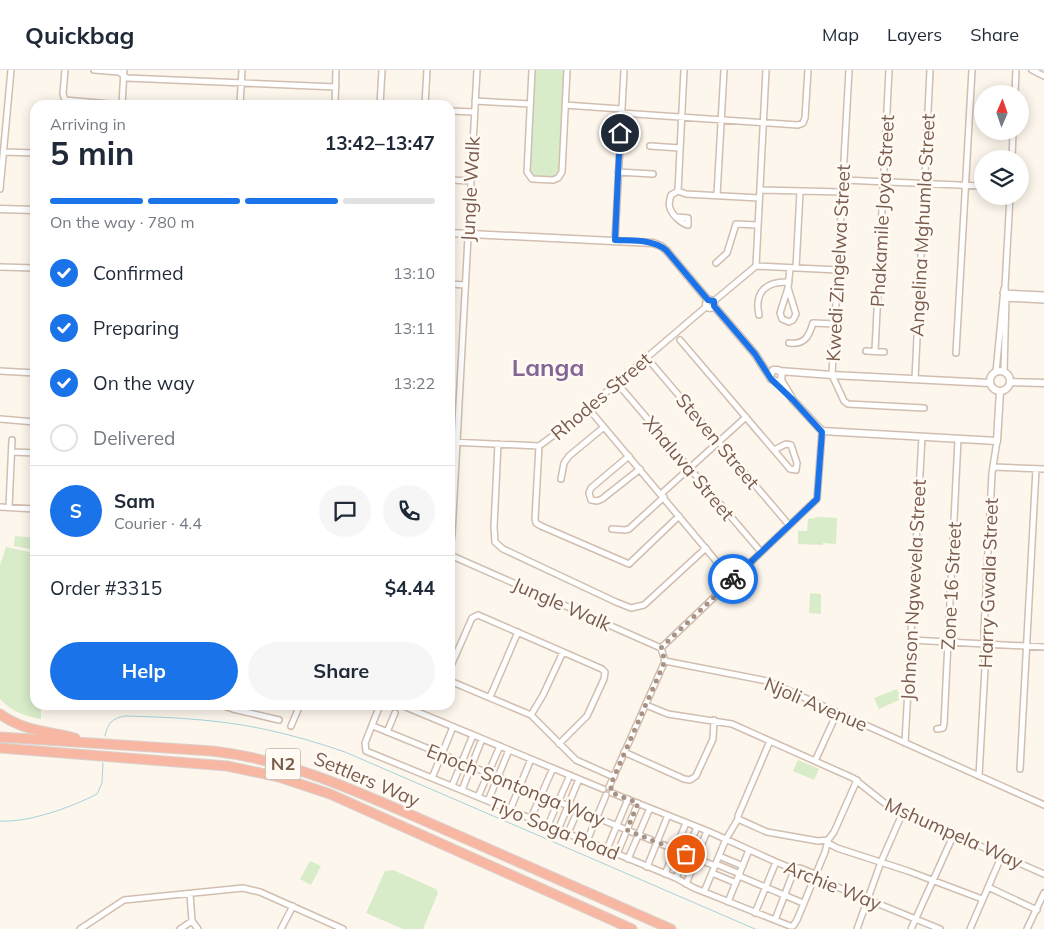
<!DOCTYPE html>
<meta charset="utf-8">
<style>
:root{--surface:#fff;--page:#f6f6f7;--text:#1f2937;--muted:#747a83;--line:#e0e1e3;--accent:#1a73e8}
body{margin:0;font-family:Mulish,sans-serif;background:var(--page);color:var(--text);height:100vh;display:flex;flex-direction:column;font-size:19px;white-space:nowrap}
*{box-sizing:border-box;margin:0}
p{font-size:16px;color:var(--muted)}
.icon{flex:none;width:28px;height:28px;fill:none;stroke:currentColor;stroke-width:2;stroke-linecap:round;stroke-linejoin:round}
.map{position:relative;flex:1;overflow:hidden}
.drawer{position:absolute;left:30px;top:30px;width:425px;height:610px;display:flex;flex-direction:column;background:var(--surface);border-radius:15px;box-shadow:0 2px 12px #0003}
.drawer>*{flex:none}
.needle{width:32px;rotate:2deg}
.tools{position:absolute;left:974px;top:15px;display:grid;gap:10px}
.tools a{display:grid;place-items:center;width:55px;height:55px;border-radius:50%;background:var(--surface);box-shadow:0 2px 12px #0003;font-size:25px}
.pin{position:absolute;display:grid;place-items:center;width:42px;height:42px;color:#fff;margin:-21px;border:2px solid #fff;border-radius:50%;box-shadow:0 1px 5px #0007}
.courier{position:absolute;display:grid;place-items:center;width:50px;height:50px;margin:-25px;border:4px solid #1a73e8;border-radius:50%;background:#fff;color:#222;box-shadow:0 1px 6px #0007}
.head em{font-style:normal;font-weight:700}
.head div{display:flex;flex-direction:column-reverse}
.head{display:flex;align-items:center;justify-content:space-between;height:85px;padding:0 20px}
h1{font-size:32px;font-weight:700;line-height:38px}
.bar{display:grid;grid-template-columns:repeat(4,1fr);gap:8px 5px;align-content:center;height:60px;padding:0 20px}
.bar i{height:6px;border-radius:4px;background:var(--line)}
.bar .current{background:var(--accent)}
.bar p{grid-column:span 4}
.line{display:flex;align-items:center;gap:12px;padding:0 20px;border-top:1px solid var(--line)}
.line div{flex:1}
.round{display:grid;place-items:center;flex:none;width:52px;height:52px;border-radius:26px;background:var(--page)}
ol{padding:0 20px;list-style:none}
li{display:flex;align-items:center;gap:15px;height:55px}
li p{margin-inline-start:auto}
li .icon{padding:5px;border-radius:50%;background:var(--accent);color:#fff;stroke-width:4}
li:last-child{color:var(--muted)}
li i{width:28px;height:28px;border:2px solid var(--line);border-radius:50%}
.button{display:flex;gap:10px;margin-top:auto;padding:10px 20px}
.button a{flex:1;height:58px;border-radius:30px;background:var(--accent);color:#fff;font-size:20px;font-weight:700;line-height:58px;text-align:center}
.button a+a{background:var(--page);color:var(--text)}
header{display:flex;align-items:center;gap:30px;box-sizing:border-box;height:70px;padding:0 25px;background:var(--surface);border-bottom:1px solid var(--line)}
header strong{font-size:24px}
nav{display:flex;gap:28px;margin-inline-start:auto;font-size:18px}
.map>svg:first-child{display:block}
</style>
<header>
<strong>Quickbag</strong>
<nav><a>Map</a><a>Layers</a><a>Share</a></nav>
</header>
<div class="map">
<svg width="1044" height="859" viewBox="0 0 1044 859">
<rect width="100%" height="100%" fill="#fdf6ec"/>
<path fill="#d8ecc9" d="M534 0H565L560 102 558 106 553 108 533 107 528 100Z
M819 447 837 448 836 474 823 473V475L798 474V461H807L808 449Z
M15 466 35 468V480L14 476Z
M6 477 35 483V635H41V649C25 647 10 640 0 629V495Z
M810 523 821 524V544L809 543Z
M897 619 901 629 879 639 874 628Z
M798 690 819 699 814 710 793 701Z
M310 791 321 796 311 815 300 809Z
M393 800 436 819 438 823 423 859H403L366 843 385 801Z"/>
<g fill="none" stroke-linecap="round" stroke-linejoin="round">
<path stroke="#a5d3da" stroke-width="1" d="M105 666C108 652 112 649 125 646 166 647 208 649 248 656 281 662 313 671 345 682L755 859
M0 751C28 753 72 737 97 724L102 713 103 693"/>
<g stroke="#d1beb0" stroke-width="8">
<path id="minor" d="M65 0 63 24 65 30 122 35
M94 0 119 2 127 8 336 17
M532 0 527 102 532 109 553 110 558 108 562 102 567 0
M849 0 832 305 844 331 848 334 924 338
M1032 0 1044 6
M1015 24 1016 0
M475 31 530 34
M122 35 124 0
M240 35 242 0
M335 35 336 0
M380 35 382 0
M425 35 427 0
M565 35 621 39
M450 41 474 42
M621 43 798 55 803 53 805 48 808 0
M650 76 680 78
M3 82 35 83
M1012 89 1013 61
M618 102 653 104
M450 110 471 111
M843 110 982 116
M0 119 11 0
M760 120 842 122
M678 121 684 0
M678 121 686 124 759 128
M717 125 724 0
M677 147 688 148V155C682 154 672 145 670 138 668 134 670 129 671 125L678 121
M615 170 624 0
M716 193 727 183 736 154 758 155
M756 196 838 200
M0 197 35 198
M796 198 800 122
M450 214 465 215
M788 218 796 244 793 250 789 252 782 249 780 243 788 218 790 198
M1003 223 1044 225
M1005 228 1044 230
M714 231 756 196 766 0
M759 245C754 222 766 211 789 212
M680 270 790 399 796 400 797 393 791 375 786 374 774 380
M789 273C805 275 809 266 813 253L835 254
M866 281 884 282
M875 281 889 0
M956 283 972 0
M647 288 789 455
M0 301 35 303
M996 302 1004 219
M1004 302 1006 228 1005 217 1010 126
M915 309 930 0
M617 313 761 482
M588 338 732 510
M0 349 35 352
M450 372 539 376 569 354 707 236
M498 374 494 457 495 472 503 479 616 532 631 538 644 535 706 478
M539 376 535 449 536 453 541 456 629 494 679 446
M13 382 35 383
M629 386 591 418 589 423 591 430 597 431 602 429 640 399
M994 397 1044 399
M561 409 564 393 569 386 604 357
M661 424 746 347
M0 437 35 439
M9 437 12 370
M612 459 625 460 629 459 664 427
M450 478 452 464 477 0
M450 485 661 578 665 591
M911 570 1044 577
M661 578 817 429 822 361
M665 591 767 611 1044 735
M450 598 472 548 478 545 602 599 605 602 604 609 587 646 559 674
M450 611 531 645 576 690 614 707
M490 627 518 562
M221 635 233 639 234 635
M380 635 365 673 366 681 676 808 694 818 790 856H793L797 850 825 782 828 770
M401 635 603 719
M646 635 668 644 732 654 853 708 887 735 1044 804
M233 639 279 650
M531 645 543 625 563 582
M291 656 300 635
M373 656 715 796
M937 659 943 658 944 654 958 369
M387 662 395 643
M770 671 738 746V749L767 762 818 771 828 770 834 762 857 710
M905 673 922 367
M624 682 684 709 690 710 696 706 713 669 714 650
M815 691 837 643
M1020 699 1036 399
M979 706 985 598 984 561 992 403 997 371
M432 708 453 657
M452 716 473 665
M609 717 665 591
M462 720 482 669
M612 723 710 762 776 792 940 859
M478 727 500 676
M488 731 509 680
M510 740 531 689
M531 748 553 698
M548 755 570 705
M558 760 579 709
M568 763 578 740
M587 771 606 725
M828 773 837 778 908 801 982 829
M607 779 628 729
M617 784 638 733
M719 786 743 796
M628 789 650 738
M716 794 740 804
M647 797 668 745
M712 803 736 813
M665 804 686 753
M739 806 803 833
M676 808 697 757
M686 814 707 761
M988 817 1037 840
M704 822 726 769 738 749
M190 824 192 851 198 859
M728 832 749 780
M755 843 776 792
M775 850 795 798H800L815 804
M80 859 124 830 243 818 260 822 343 859
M180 859 192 851
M281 859 293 836
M857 859 881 792 903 742
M911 859 954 764
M970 859 1002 785
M1027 859 1044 823"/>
</g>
<g stroke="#d1beb0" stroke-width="9">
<path id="tertiary" d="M0 139 35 140
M450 163 653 173 661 176 666 180 708 230
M706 234a4 4 0 1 1 8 0a4 4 0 1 1-8 0Z
M714 236 755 284 771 309 777 312 781 310C782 305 782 302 778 300H773L770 306
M990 311a10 10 0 1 1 20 0a10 10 0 1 1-20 0Z
M779 301 832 305 990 313
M781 310 793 330 822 361 997 371 1000 321
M1010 312 1044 313"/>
</g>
<g stroke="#dad1cd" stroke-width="11">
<path id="motorway" d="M0 644C23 661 48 661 75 668
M0 667 212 681C294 690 367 726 441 758 518 792 594 825 671 859
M0 678 227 696 279 707 330 724 632 859"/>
</g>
<use href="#minor" stroke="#fff" stroke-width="5"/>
<use href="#tertiary" stroke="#fff" stroke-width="6"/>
<use href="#motorway" stroke="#f7b7a3" stroke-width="9"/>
</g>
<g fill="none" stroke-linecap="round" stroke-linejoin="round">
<path stroke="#a89285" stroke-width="5" stroke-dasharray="0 9" d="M686 784 627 760 638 733 612 723V720L610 716 665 591 661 578 733 509"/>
<path stroke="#1a73e8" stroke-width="6" d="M620 63 615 170C632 171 653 169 666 180L708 230 714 231V236L755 284 771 309 793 330 822 362 817 429 733 509"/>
</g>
<g text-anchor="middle" stroke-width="5" stroke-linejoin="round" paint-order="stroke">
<rect fill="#fffaf3" stroke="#a28b7f" stroke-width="1" x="265.5" y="678.5" width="35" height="31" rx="4"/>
<g font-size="18" font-weight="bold" fill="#7a5c4d">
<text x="283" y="700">N2</text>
</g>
<g font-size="19" fill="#7a5c4d" stroke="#fffaf3">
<text transform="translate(470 119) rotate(-87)" y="7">Jungle Walk</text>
<text transform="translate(882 141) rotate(-87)" y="7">Phakamile Joya Street</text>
<text transform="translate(922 155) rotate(-87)" y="7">Angelina Mghumla Street</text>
<text transform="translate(838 193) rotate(-87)" y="7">Kwedi Zingelwa Street</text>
<text transform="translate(601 326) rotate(-40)" y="7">Rhodes Street</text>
<text transform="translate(718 371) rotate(50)" y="7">Steven Street</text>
<text transform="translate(689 398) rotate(50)" y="7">Xhaluva Street</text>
<text transform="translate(988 513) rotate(-88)" y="7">Harry Gwala Street</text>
<text transform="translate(951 516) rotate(-87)" y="7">Zone 16 Street</text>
<text transform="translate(913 520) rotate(-87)" y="7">Johnson Ngwevela Street</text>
<text transform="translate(562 534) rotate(24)" y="7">Jungle Walk</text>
<text transform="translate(816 634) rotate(23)" y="7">Njoli Avenue</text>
<text transform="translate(367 709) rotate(23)" y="7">Settlers Way</text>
<text transform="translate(516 715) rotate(22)" y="7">Enoch Sontonga Way</text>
<text transform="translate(554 758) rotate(22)" y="7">Tiyo Soga Road</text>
<text transform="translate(954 763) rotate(24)" y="7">Mshumpela Way</text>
<text transform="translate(833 815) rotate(22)" y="7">Archie Way</text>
</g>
<g font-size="24" font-weight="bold" fill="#846695" stroke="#fffaf3">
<text x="548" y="306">Langa</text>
</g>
</g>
</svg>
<div class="tools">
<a><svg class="needle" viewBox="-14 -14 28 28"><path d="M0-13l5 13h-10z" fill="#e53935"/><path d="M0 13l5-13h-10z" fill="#747a83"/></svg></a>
<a><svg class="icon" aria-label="layers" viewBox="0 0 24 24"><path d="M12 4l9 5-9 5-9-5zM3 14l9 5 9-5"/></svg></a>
</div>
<div class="pin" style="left:686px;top:784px;background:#ea580c"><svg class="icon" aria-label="bag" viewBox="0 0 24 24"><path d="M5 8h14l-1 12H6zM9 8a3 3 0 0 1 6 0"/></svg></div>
<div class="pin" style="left:620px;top:63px;background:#1f2937"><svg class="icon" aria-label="home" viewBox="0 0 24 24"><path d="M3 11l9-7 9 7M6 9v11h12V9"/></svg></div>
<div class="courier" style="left:733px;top:509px"><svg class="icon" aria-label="bike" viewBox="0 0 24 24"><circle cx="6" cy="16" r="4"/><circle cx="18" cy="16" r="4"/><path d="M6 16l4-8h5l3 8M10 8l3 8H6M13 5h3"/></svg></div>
<section class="drawer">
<div class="head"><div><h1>5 min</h1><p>Arriving in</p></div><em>13:42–13:47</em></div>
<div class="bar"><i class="current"></i><i class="current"></i><i class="current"></i><i></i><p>On the way · 780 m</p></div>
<ol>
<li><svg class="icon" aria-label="check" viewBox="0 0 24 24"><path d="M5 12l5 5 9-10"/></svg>Confirmed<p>13:10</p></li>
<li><svg class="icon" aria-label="check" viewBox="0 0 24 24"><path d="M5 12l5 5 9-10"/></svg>Preparing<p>13:11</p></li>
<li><svg class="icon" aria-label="check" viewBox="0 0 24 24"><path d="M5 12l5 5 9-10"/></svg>On the way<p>13:22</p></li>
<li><i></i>Delivered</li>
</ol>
<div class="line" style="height:90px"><b class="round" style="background:var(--accent);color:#fff">S</b><div><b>Sam</b><p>Courier · 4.4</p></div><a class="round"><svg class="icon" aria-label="chat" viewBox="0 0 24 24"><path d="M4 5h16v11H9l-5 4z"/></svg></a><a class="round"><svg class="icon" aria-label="phone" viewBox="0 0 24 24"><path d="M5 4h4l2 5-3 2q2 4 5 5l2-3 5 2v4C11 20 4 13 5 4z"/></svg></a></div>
<div class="line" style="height:65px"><div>Order #3315</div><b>$4.44</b></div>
<div class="button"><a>Help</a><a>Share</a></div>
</section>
</div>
